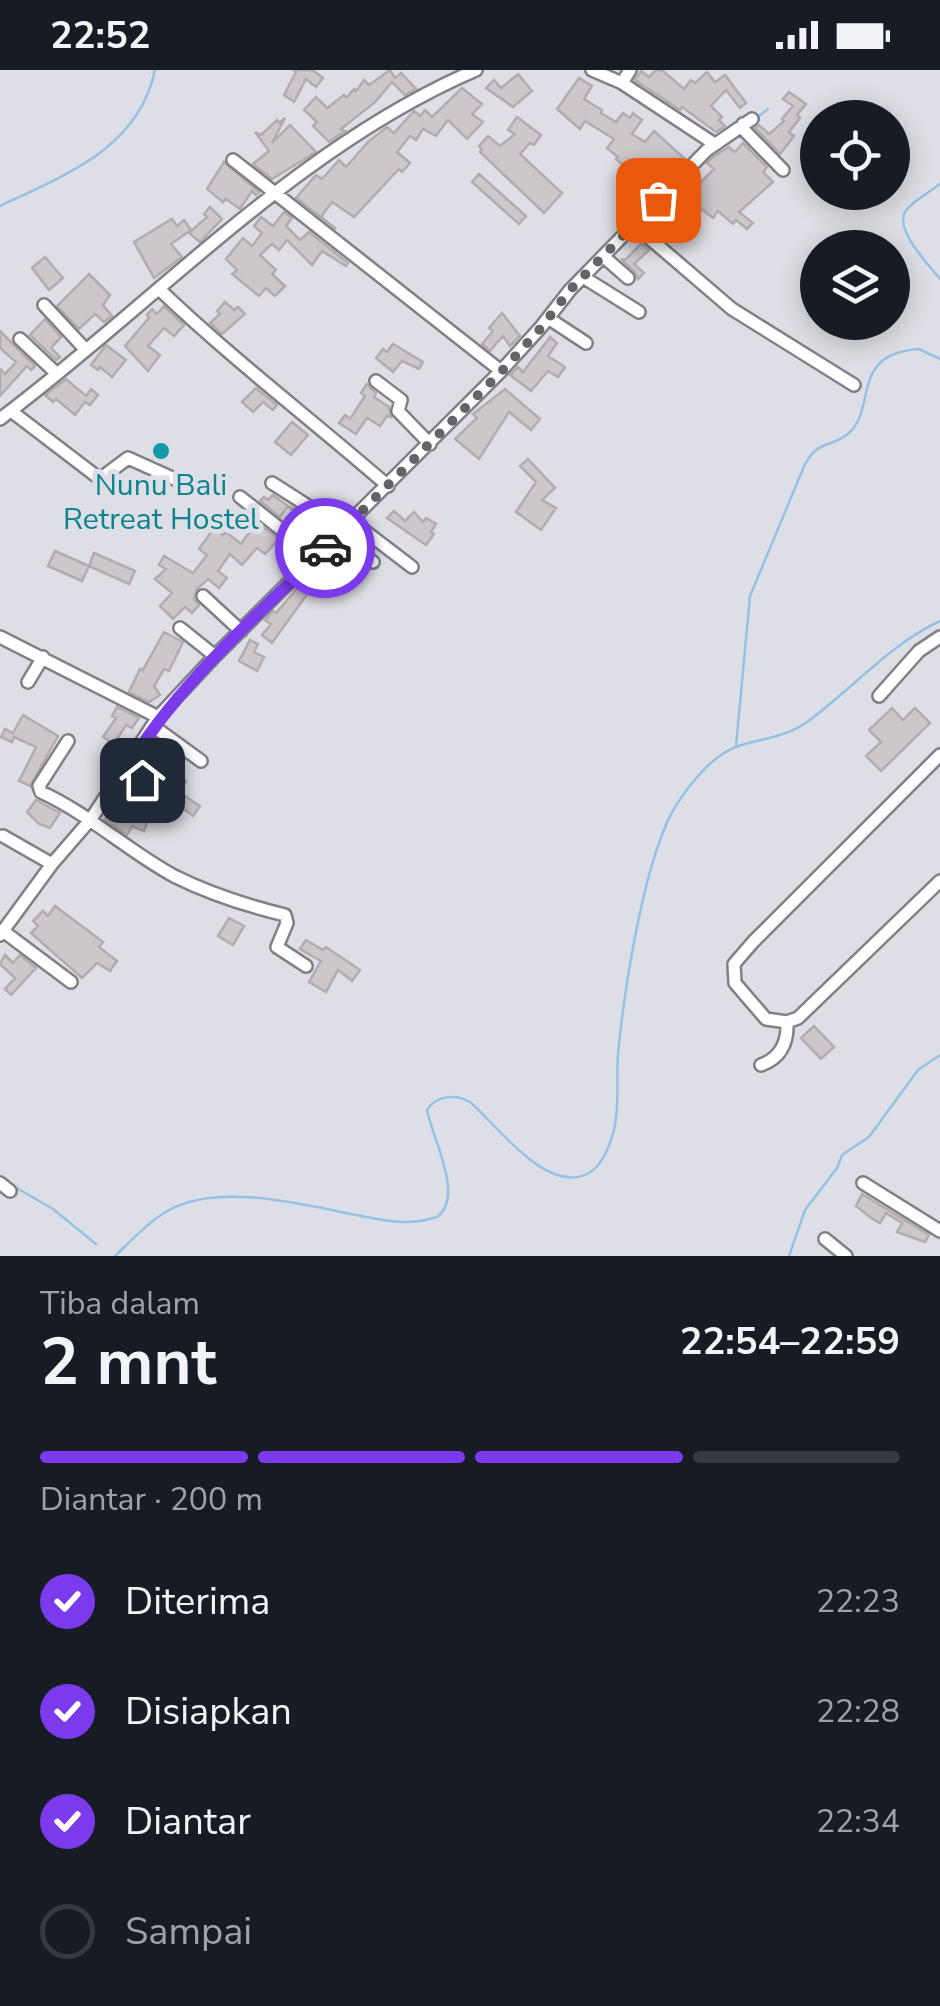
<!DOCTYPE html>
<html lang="id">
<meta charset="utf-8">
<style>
:root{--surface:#171b24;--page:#20242c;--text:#f1f3f6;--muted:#9ea1a6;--line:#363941;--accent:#7c3aed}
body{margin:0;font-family:"Nunito Sans",sans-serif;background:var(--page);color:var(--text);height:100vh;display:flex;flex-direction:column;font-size:38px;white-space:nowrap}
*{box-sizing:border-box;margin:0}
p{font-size:32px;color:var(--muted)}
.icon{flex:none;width:55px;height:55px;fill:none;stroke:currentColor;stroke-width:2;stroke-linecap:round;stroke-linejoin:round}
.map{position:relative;height:1186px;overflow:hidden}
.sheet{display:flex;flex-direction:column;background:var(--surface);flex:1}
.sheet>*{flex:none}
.fabs{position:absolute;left:800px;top:30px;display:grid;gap:20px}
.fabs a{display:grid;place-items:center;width:110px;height:110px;border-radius:50%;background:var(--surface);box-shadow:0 5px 25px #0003;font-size:50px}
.pin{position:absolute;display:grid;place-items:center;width:85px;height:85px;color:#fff;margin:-42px;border-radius:20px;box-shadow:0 5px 15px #0006}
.courier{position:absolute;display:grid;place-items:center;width:100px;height:100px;margin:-50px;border:8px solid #7c3aed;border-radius:50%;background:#fff;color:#222;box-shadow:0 2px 12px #0007}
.head em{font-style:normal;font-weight:700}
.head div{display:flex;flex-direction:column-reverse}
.head{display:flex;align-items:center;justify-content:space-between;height:170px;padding:0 40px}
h1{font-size:65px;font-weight:700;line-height:75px}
.bar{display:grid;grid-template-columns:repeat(4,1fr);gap:15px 10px;align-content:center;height:120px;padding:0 40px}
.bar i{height:12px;border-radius:8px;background:var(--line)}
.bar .selected{background:var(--accent)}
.bar p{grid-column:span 4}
ol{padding:0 40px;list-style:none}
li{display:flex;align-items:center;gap:30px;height:110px}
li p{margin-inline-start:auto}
li .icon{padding:10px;border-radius:50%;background:var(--accent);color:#fff;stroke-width:4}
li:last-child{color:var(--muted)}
li i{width:55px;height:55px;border:5px solid var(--line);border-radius:50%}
.status{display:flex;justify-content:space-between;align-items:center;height:70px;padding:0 50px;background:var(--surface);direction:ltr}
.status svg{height:28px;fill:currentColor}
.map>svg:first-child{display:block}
</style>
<div class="status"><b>22:52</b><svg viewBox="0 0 49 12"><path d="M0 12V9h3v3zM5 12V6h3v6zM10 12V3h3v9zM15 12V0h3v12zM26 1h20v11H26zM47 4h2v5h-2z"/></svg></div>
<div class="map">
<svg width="940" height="1186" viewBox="0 0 940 1186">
<rect width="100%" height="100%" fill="#dedfe6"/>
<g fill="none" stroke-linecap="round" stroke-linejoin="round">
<path stroke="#95c1e4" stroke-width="2.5" d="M611 12 610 14 631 26
M755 49 768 39
M940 114C930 122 916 129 907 139 891 157 929 195 940 209
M0 136C65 105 139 78 155 0
M643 155 685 110
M221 174 277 129
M610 188 635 163
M736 676 750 526 805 394C819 369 832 378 849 363 877 338 850 283 919 279L940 289
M15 1117 53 1139 96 1174
M115 1186C132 1170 148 1152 169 1140 220 1112 305 1135 361 1146 388 1151 409 1156 437 1147 465 1126 432 1068 427 1040 436 1025 456 1024 470 1032 496 1054 546 1124 587 1104 602 1097 610 1075 614 1060 620 1035 616 1010 618 984 624 922 644 785 677 734 690 714 712 686 736 677 761 668 785 668 807 652 851 620 890 574 940 551
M789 1186 805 1140 837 1098 842 1085 869 1067 918 1000 940 985"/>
</g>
<path fill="#cdc6ca" stroke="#b2acaf" stroke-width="2.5" d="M294 0H313L323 8 316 17 306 9 294 32 284 25 296 2Z
M390 0 395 8 401 3 416 19 405 25 392 12 375 32 341 59 345 61 329 72 313 56 317 52 304 40 316 27 327 38 344 25 347 27 354 19 356 21 364 10 369 15Z
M656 0H662L684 19 691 10 695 13 707 2 715 12 725 5 746 33 740 38 726 20 711 36 722 47 719 50 725 56 716 62 682 37 680 40 635 10 641 1 649 7Z
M518 4 532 21 513 37 486 18 494 10 501 18Z
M579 8 592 16 584 29 602 40 601 43 616 52 623 43 630 48 633 43 642 50 632 64 645 72 654 61 685 89 665 109 656 102 641 119 634 112 637 110 623 99 625 97 616 89 618 87 607 78 614 69 585 51 580 59 557 39Z
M462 18 482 34 472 44 483 52 467 69 448 50 436 66 423 59 416 70 410 66 397 82 410 93 402 102 399 99 354 147 332 132 321 147 336 159 296 128 316 105 322 109 339 90 346 97 368 72 387 57 394 63 414 41 420 46 425 40 432 47Z
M789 22 806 34 797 45 800 48 789 62 794 66 780 84 755 58 759 55 769 64 784 51 782 49 793 36 783 29Z
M517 47 541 65 534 75 530 73 520 84 562 123 544 143 480 82 482 80 479 76 488 66 500 76 515 64 508 60Z
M285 48 272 73 290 55 316 82 272 109 253 94 269 81 255 62 261 65 277 50 279 53Z
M743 73 767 97 763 102 773 112 739 142 753 153 747 159 736 150 733 154 718 141 713 148 700 138 689 150 674 135 683 127 680 124 685 117 691 122 714 99 707 93 713 87 729 77 735 82Z
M224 92 259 122 256 125 252 121 240 139 226 129 223 132 207 119Z
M479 104 526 146 519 154 472 112Z
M210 137 222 149 200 172 189 163 207 147 204 144Z
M284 142 292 148 286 156 300 170 309 162 348 193 346 196 322 181 312 195 287 170 279 180 272 174 260 185 276 200 272 204 285 216 275 226 266 218 259 226 232 204 237 200 226 189 243 168 252 176 262 163 254 156 261 147 273 156Z
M172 149 177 156 184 150 191 160 171 174 182 187 154 208 134 172Z
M641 174 649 180 634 194 644 203 638 209 635 202 621 189 625 190Z
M45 187 63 208 49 220 32 198Z
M89 204 110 225 103 235 112 246 104 252 95 244 79 259 57 236Z
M225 232 234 240 238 237 245 244 222 264 210 253 220 244 217 241Z
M164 236 184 255 174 266 164 258 148 276 160 285 148 301 125 276 149 248 147 245 152 239 157 244Z
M502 243 520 266 510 276 503 266 490 281 482 274 493 261 489 258Z
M45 249 61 267 51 278 60 287 56 290 30 265Z
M0 261 35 296 31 300 27 296 0 326V299L5 304 16 292 0 278Z
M550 267 557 273 548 286 565 297 558 307 548 301 531 321 510 305 518 297 523 302Z
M393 274 423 292 419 299 402 291 393 302 376 288 383 279 387 282Z
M106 275 126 290 112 307 100 297 98 300 91 295Z
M66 309 86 326 91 319 98 325 90 335 85 332 75 345 56 329 53 332 45 325Z
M367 314 376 323 374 327 389 337 391 347 387 346 380 356 367 348 356 364 339 353 345 345 350 349 365 326 361 323Z
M256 318 277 335 273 340 263 332 253 342 242 332Z
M505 319 540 349 531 360 509 342 479 389 455 369 477 348 473 344Z
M292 352 308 365 291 385 275 372Z
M528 389 555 418 542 430 556 438 541 460 516 442 536 412 520 396Z
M273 425 288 436 298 441 295 444 288 436 280 447 260 431 264 427 268 430Z
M394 441 405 451 414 442 423 452 426 448 436 454 431 462 434 464 426 475 387 448Z
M256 452 279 469 265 484 257 478 242 495 230 484 218 501 227 508 219 518 208 509 197 519 194 529 199 535 192 543 185 537 173 549 160 536 172 523 155 509 166 499 159 495 164 486 193 503 207 485 199 479 214 458 223 465 226 462 241 474Z
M55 481 89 496 82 511 48 496Z
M94 483 135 501 129 514 89 496Z
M334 484 339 487 341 484 353 491 350 495 355 499 349 507 339 500 317 526 306 518Z
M299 516 308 523 272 573 262 565 271 554 265 550 273 541 276 543Z
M164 562 183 572 169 601 164 599 154 616 160 625 149 632 129 622 140 599 143 600Z
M250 570 258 574 254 582 264 587 257 601 239 591Z
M117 637 139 648 132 658 126 655 114 674 103 667 116 648 112 646Z
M892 638 903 650 915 638 930 653 881 701 866 686 881 672 869 660Z
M23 645 58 666 30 716 19 711 36 677 14 667 12 672 1 667 5 659 13 663Z
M163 675 182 689 174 703 186 711 179 722 200 736 193 746 162 722 155 734 142 727 134 747 147 753 144 761 132 756 127 765 105 749 112 738 120 742 128 724 124 722 128 710 139 719 150 715V706L138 694 150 676 160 680Z
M36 730 60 743 50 758 39 754 27 742Z
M55 836 103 872 99 877 117 891 110 901 97 893 82 908 31 863 38 856 33 851 43 841 48 846Z
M229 848 244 856 233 875 218 866Z
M306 870 323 880 326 877 360 900 352 911 338 900 326 922 309 912 321 891 300 879Z
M5 885 13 893 20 885 36 898 11 925 5 919 15 908 0 894Z
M814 956 834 977 821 989 801 968Z
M862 1124 929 1165 925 1172 897 1162 902 1153 886 1143 880 1153 871 1148 856 1136Z"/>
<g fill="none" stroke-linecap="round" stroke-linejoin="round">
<g stroke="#808187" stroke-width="16">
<path id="minor" d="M592 0 622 13 630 0
M622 13 713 73
M743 54V59L783 100
M233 90 501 301
M634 155 732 239 854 315
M603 186 628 208
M583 207 639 242
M159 219C232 289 312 350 388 416
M44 235 85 279
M548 248 586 273
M20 269 56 303
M376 311 401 330 398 341 430 374
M11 341 100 409 128 388 179 411
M0 349C155 233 296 77 476 0
M272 413 344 459
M240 427 316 487
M353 452 412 497
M335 469 373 492
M203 526 241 561
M180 558 215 586
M0 567 158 647
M28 612 43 587
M879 626 919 581 940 567
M153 656 201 691
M68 671 39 716 41 722C89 744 128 781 174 806 208 823 248 836 285 845L287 853 277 877 306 896
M940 685 753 872 734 894 735 913 766 949 787 952 798 948 940 811
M127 697 142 710
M3 766 52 794
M3 861 71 912
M0 865 52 794 91 749 158 647 215 586 501 301 541 257 570 220 707 80 752 49
M761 995C781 988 788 972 787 952
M0 1113 10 1121
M863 1113 940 1161
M825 1169 846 1186"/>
</g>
<use href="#minor" stroke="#fff" stroke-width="11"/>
</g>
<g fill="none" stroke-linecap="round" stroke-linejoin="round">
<path stroke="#636468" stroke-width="10" stroke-dasharray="0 18" d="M325 478 501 302 541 258 570 220 658 130"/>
<path stroke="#7c3aed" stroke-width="12" d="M142 710 127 698C179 613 255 548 325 478"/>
</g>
<circle fill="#0f9aa8" stroke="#dedfe6" stroke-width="4" cx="161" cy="381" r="10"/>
<g text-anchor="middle" stroke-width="10" stroke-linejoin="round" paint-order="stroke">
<g font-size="30" fill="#0d838f" stroke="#dedfe6">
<text x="161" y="425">Nunu Bali<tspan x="161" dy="34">Retreat Hostel</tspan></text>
</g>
</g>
</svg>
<div class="fabs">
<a><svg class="icon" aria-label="locate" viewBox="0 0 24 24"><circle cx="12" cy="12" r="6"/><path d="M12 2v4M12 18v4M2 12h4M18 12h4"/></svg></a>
<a><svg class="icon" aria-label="layers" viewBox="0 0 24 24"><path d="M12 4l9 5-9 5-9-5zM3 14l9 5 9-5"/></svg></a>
</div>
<div class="pin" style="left:658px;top:130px;background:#ea580c"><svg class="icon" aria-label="bag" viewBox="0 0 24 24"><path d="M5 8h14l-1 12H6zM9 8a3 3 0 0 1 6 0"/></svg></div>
<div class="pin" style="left:142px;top:710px;background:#1f2937"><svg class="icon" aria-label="home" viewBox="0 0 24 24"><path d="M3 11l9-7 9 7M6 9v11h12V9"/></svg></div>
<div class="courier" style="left:325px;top:478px"><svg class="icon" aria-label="car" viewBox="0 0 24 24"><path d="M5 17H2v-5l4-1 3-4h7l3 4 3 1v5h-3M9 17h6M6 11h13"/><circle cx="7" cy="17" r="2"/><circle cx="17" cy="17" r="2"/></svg></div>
</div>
<section class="sheet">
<div class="head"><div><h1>2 mnt</h1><p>Tiba dalam</p></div><em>22:54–22:59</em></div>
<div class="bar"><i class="selected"></i><i class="selected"></i><i class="selected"></i><i></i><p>Diantar · 200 m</p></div>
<ol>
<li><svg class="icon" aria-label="check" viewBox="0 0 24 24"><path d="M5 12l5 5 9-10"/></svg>Diterima<p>22:23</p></li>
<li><svg class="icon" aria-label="check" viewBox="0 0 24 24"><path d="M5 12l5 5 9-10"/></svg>Disiapkan<p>22:28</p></li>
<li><svg class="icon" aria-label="check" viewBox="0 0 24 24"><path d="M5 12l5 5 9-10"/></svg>Diantar<p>22:34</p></li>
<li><i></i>Sampai</li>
</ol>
</section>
